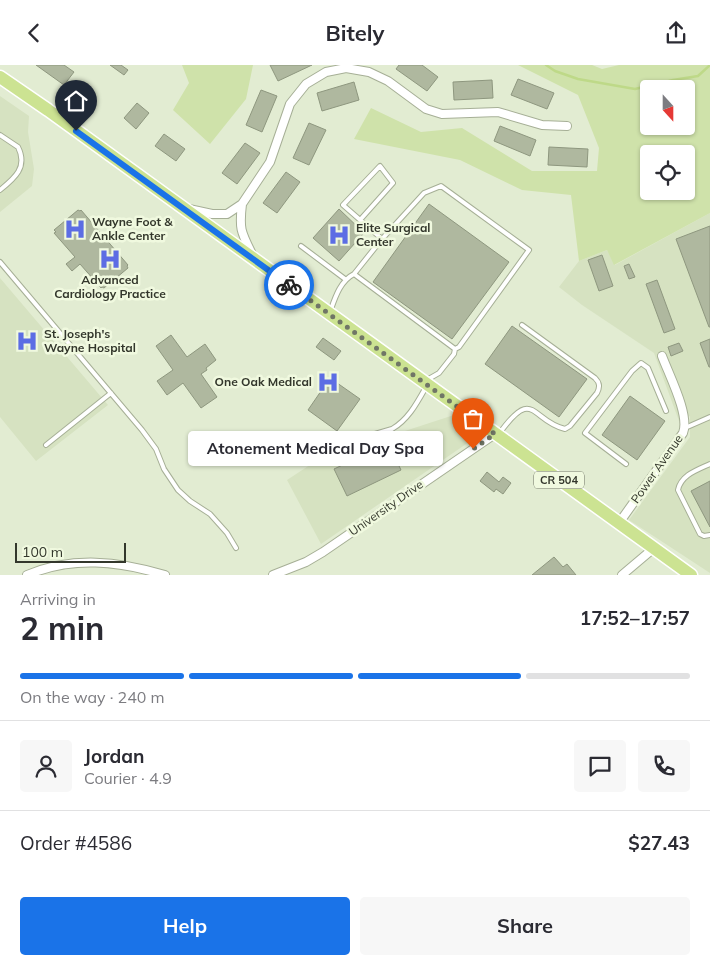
<!DOCTYPE html>
<meta charset="utf-8">
<style>
:root{--surface:#fff;--page:#f7f7f7;--text:#2b2b33;--muted:#7c7c81;--line:#e1e1e2;--accent:#1a73e8}
body{margin:0;font-family:Mulish,sans-serif;background:var(--page);color:var(--text);height:100vh;display:flex;flex-direction:column;font-size:19px;white-space:nowrap}
*{box-sizing:border-box;margin:0}
p{font-size:16px;color:var(--muted)}
.icon{flex:none;width:28px;height:28px;fill:none;stroke:currentColor;stroke-width:2;stroke-linecap:round;stroke-linejoin:round}
.map{position:relative;height:510px;overflow:hidden}
.drawer{display:flex;flex-direction:column;background:var(--surface);flex:1}
.drawer>*{flex:none}
.needle{width:32px;rotate:159deg}
.fabs{position:absolute;left:640px;top:15px;display:grid;gap:10px}
.fabs a{display:grid;place-items:center;width:55px;height:55px;border-radius:5px;background:var(--surface);box-shadow:0 1px 4px #0004;font-size:25px}
.scale{position:absolute;left:15px;bottom:12px;width:111px;box-sizing:border-box;padding-left:5px;border:2px solid #33372c;border-top:0;font-size:14px;line-height:18px;white-space:nowrap;color:#33372c;-webkit-text-stroke:4px #f0f9df;paint-order:stroke}
.pin{position:absolute;display:grid;place-items:center;width:42px;height:42px;color:#fff;margin:-51px -21px;border-radius:50% 50% 50% 0;rotate:-45deg;box-shadow:0 0 5px #0007}
.pin .icon{rotate:45deg}
.courier{position:absolute;display:grid;place-items:center;width:50px;height:50px;margin:-25px;border:4px solid #1a73e8;border-radius:50%;background:#fff;color:#222;box-shadow:0 1px 6px #0007}
.bubble{position:absolute;height:35px;border-radius:5px;background:var(--surface);box-shadow:0 1px 4px #0004;font-size:16px;font-weight:700;line-height:35px;text-align:center}
.head em{font-style:normal;font-weight:700}
.head div{display:flex;flex-direction:column-reverse}
.head{display:flex;align-items:center;justify-content:space-between;height:85px;padding:0 20px}
h1{font-size:32px;font-weight:700;line-height:38px}
.bar{display:grid;grid-template-columns:repeat(4,1fr);gap:8px 5px;align-content:center;height:60px;padding:0 20px}
.bar i{height:6px;border-radius:4px;background:var(--line)}
.bar .selected{background:var(--accent)}
.bar p{grid-column:span 4}
.line{display:flex;align-items:center;gap:12px;padding:0 20px;border-top:1px solid var(--line)}
.line div{flex:1}
.round{display:grid;place-items:center;flex:none;width:52px;height:52px;border-radius:5px;background:var(--page)}
.button{display:flex;gap:10px;margin-top:auto;padding:10px 20px}
.button a{flex:1;height:58px;border-radius:5px;background:var(--accent);color:#fff;font-size:20px;font-weight:700;line-height:58px;text-align:center}
.button a+a{background:var(--page);color:var(--text)}
header{display:flex;justify-content:space-between;align-items:center;height:65px;padding:0 20px;background:var(--surface);font-size:22px;font-weight:700}
.map>svg:first-child{display:block}
</style>
<header><svg class="icon" aria-label="back" viewBox="0 0 24 24"><path d="M15 5l-7 7 7 7"/></svg>Bitely<svg class="icon" aria-label="share" viewBox="0 0 24 24"><path d="M12 15V3M7 8l5-5 5 5M5 13v7h14v-7"/></svg></header>
<div class="map">
<svg width="710" height="510" viewBox="0 0 710 510">
<rect width="100%" height="100%" fill="#e2ecd2"/>
<path fill="#d6e2c1" d="M0 31 29 51 28 67 34 104 32 121 0 147Z
M710 148V508L629 455 690 372V351L679 356 654 288 582 240 559 222 579 196 607 185 615 200Z
M0 213 108 340 36 396 0 352Z
M454 350 471 362 473 369 469 377 321 479 287 415 319 394Z"/>
<path fill="#cfe2aa" fill-rule="evenodd" d="M182 0H253L246 34 210 79 173 45 189 18Z
M518 0H592L602 4 619 0H710V148L614 200 607 185 579 196 571 130 522 125 460 95 354 74 371 43 421 67 462 63 532 106H597L599 83 578 30ZM649 24H686V61H649ZM649 89H686V126H649Z"/>
<g fill="none" stroke-linecap="round" stroke-linejoin="round">
<path stroke="#bed988" stroke-width="2.5" d="M546 0 555 6 578 14 635 24 673 15 698 11 710 0"/>
</g>
<path fill="#afb89f" stroke="#8e977f" d="M36 0H64L74 7 64 20Z
M110 0H121L128 5 124 10Z
M270 0H312L278 16Z
M399 0H422L438 12 427 26 396 4Z
M518 14 554 28 547 44 511 30Z
M492 15 493 33 454 35 453 17Z
M354 17 359 35 322 46 317 28Z
M261 25 277 31 262 67 246 60Z
M137 38 149 48 136 64 124 53Z
M309 58 326 65 309 100 293 93Z
M500 61 536 75 530 91 494 76Z
M164 69 185 84 176 96 155 81Z
M245 78 260 88 237 119 222 108Z
M549 82 588 84 587 102 548 100Z
M286 107 300 117 277 148 263 138Z
M429 139 509 197 452 274 373 217Z
M339 144 364 168 339 196 313 173Z
M78 145 80 146 81 145 128 200 127 201 128 203 104 223 102 222 101 223 80 199 72 206 66 199 75 192 54 168 56 167 54 165Z
M710 161V262H709L676 174Z
M602 190 613 221 599 226 588 195Z
M629 199 635 212 629 214 624 201Z
M657 215 675 264 664 268 646 219Z
M512 261 587 314 559 352 485 299Z
M171 270 187 292 205 279 216 295 206 303 207 305 201 309 217 332 201 343 183 318 167 330 157 316 173 305 156 281Z
M323 273 341 286 334 295 316 282Z
M710 274V302H709L700 278Z
M679 278 683 286 671 291 668 282Z
M330 313 360 334 337 366 308 345Z
M630 331 665 356 637 395 602 370Z
M387 376 401 405 347 431 334 404 368 388 367 386Z
M487 407 499 417 503 412 511 418 503 429 496 424 494 427 480 416Z
M710 416V462L691 426Z
M554 492 563 502 567 499 576 510H532Z"/>
<g fill="none" stroke-linecap="round" stroke-linejoin="round">
<g stroke="#a6af96" stroke-width="6">
<path id="service" d="M0 70 18 82C28 102 15 113 0 125
M360 155 393 118 380 101 343 140 382 174
M301 181 345 214
M0 197 142 365 156 384 164 404 178 425 190 436 210 449 227 468 236 483
M354 209 382 174 424 128 441 121 529 185 459 282 455 284
M330 247C335 233 340 216 354 209L455 284 454 289 439 308 425 316
M685 363 710 352
M499 369C534 320 531 356 565 364L570 361 597 328C600 322 600 318 595 313L522 260
M46 380 111 328
M334 381 392 364C408 355 417 338 426 322
M626 399 585 368 632 306 641 298 648 303 666 346
M710 399C697 405 681 410 678 425L700 469 704 471 710 470"/>
</g>
<g stroke="#a6af96" stroke-width="10">
<path id="minor" d="M242 139C239 164 241 167 252 189
M189 144 212 149H227L242 139 270 97 290 39 306 19 326 7 346 3 369 7 388 16 426 44 442 49 498 47 542 60 567 61
M619 458 683 368C690 350 669 310 662 291
M27 510C73 491 118 496 165 510
M273 510 306 497 323 487 495 369
M622 510 654 483"/>
</g>
<g stroke="#fff" stroke-width="15">
<path id="primary" d="M0 12 48 45 691 510"/>
</g>
<use href="#service" stroke="#fff" stroke-width="4"/>
<use href="#minor" stroke="#fff" stroke-width="8"/>
<use href="#primary" stroke="#cce392" stroke-width="12"/>
</g>
<g fill="none" stroke-linecap="round" stroke-linejoin="round">
<path stroke="#707666" stroke-width="5" stroke-dasharray="0 9" d="M289 220 495 369 473 384"/>
<path stroke="#1a73e8" stroke-width="6" d="M76 66 289 220"/>
</g>
<defs>
<g id="hospital-bare" transform="scale(1.725)"><path d="M-5-5h3v3.5h4V-5h3V5h-3V1.5h-4V5h-3Z" fill="#5c6de4" stroke="#f0f9df" stroke-width="2.5" paint-order="stroke"/></g>
</defs>
<g fill-rule="evenodd">
<use href="#hospital-bare" x="75" y="164"/>
<use href="#hospital-bare" x="339" y="170"/>
<use href="#hospital-bare" x="110" y="194"/>
<use href="#hospital-bare" x="27" y="276"/>
<use href="#hospital-bare" x="328" y="317"/>
</g>
<g text-anchor="middle" stroke-width="5" stroke-linejoin="round" paint-order="stroke">
<rect fill="#f0f9df" stroke="#6c7162" stroke-width="1" x="534" y="406.5" width="50" height="17" rx="4"/>
<g font-size="11" font-weight="bold" fill="#33372c">
<text x="559" y="419">CR 504</text>
</g>
<g font-size="12" font-weight="bold" fill="#33372c" stroke="#f0f9df" text-anchor="start">
<text x="92" y="161">Wayne Foot &amp;<tspan x="92" dy="14">Ankle Center</tspan></text>
<text x="356" y="167">Elite Surgical<tspan x="356" dy="14">Center</tspan></text>
<text x="110" y="219" text-anchor="middle">Advanced<tspan x="110" dy="14">Cardiology Practice</tspan></text>
<text x="44" y="273">St. Joseph's<tspan x="44" dy="14">Wayne Hospital</tspan></text>
<text x="312" y="321" text-anchor="end">One Oak Medical</text>
</g>
<g font-size="12" fill="#33372c" stroke="#f0f9df">
<text transform="translate(657 404) rotate(-55)" y="4">Power Avenue</text>
<text transform="translate(386 443) rotate(-35)" y="4">University Drive</text>
</g>
</g>
</svg>
<div class="fabs">
<a><svg class="needle" viewBox="-14 -14 28 28"><path d="M0-13l5 13h-10z" fill="#e53935"/><path d="M0 13l5-13h-10z" fill="#7c7c81"/></svg></a>
<a><svg class="icon" aria-label="locate" viewBox="0 0 24 24"><circle cx="12" cy="12" r="6"/><path d="M12 2v4M12 18v4M2 12h4M18 12h4"/></svg></a>
</div>
<div class="scale">100 m</div>
<div class="pin" style="left:473px;top:384px;background:#ea580c"><svg class="icon" aria-label="bag" viewBox="0 0 24 24"><path d="M5 8h14l-1 12H6zM9 8a3 3 0 0 1 6 0"/></svg></div>
<div class="pin" style="left:76px;top:66px;background:#1f2937"><svg class="icon" aria-label="home" viewBox="0 0 24 24"><path d="M3 11l9-7 9 7M6 9v11h12V9"/></svg></div>
<div class="courier" style="left:289px;top:220px"><svg class="icon" aria-label="bike" viewBox="0 0 24 24"><circle cx="6" cy="16" r="4"/><circle cx="18" cy="16" r="4"/><path d="M6 16l4-8h5l3 8M10 8l3 8H6M13 5h3"/></svg></div>
<div class="bubble" style="left:188px;top:366px;width:255px">Atonement Medical Day Spa</div>
</div>
<section class="drawer">
<div class="head"><div><h1>2 min</h1><p>Arriving in</p></div><em>17:52–17:57</em></div>
<div class="bar"><i class="selected"></i><i class="selected"></i><i class="selected"></i><i></i><p>On the way · 240 m</p></div>
<div class="line" style="height:90px"><a class="round"><svg class="icon" aria-label="person" viewBox="0 0 24 24"><circle cx="12" cy="8" r="4"/><path d="M4 21q1-7 8-7t8 7"/></svg></a><div><b>Jordan</b><p>Courier · 4.9</p></div><a class="round"><svg class="icon" aria-label="chat" viewBox="0 0 24 24"><path d="M4 5h16v11H9l-5 4z"/></svg></a><a class="round"><svg class="icon" aria-label="phone" viewBox="0 0 24 24"><path d="M5 4h4l2 5-3 2q2 4 5 5l2-3 5 2v4C11 20 4 13 5 4z"/></svg></a></div>
<div class="line" style="height:65px"><div>Order #4586</div><b>$27.43</b></div>
<div class="button"><a>Help</a><a>Share</a></div>
</section>
